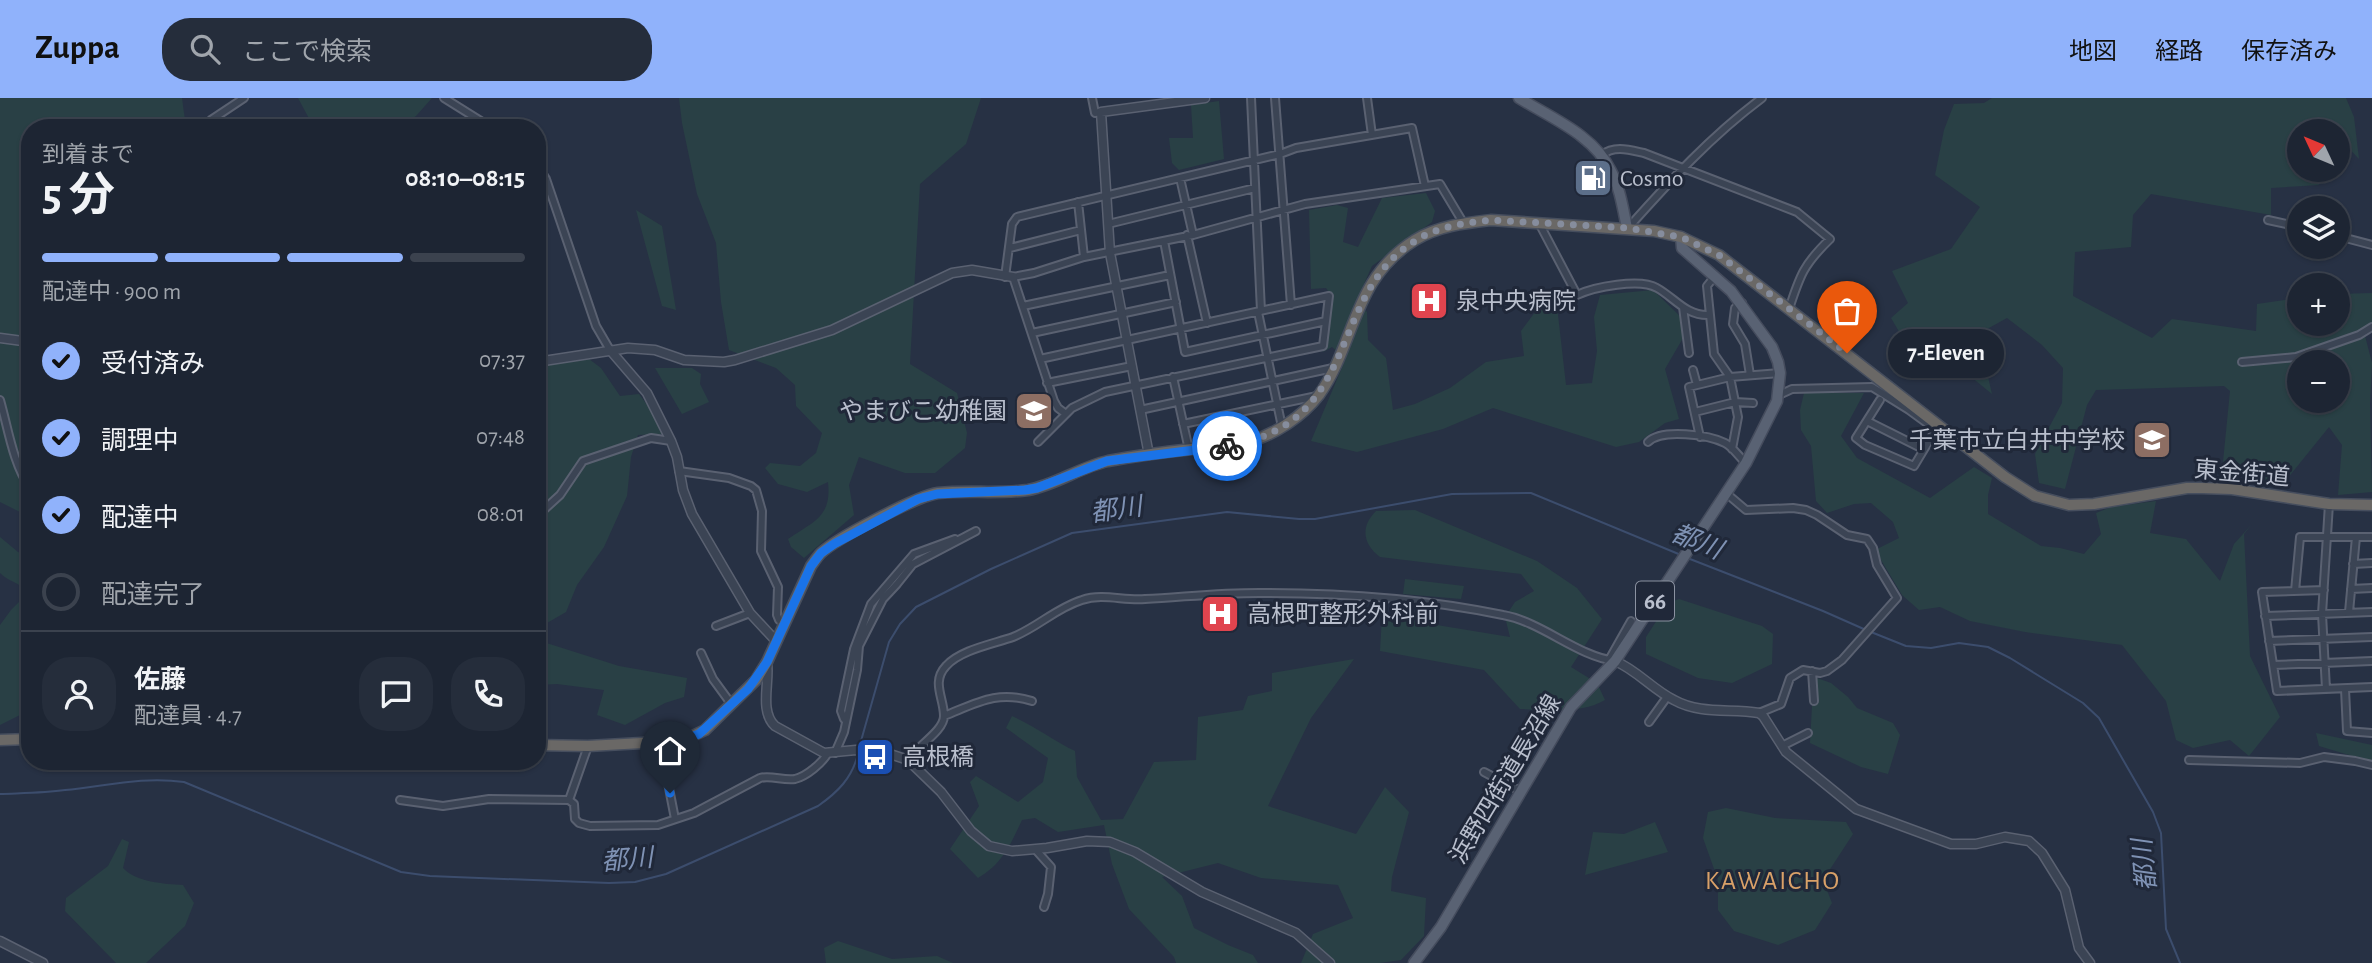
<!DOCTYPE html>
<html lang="ja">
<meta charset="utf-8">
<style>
:root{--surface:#1d2533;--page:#252d3b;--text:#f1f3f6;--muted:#a0a5ac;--line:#3b424e;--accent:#90b2fb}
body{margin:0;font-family:"Alegreya Sans","Noto Sans JP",sans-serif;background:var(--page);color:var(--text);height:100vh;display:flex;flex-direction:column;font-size:26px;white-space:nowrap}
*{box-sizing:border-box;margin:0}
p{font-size:23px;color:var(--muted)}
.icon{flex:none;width:38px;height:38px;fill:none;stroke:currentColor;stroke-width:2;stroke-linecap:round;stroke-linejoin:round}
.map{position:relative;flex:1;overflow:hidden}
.sheet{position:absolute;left:21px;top:21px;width:525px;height:651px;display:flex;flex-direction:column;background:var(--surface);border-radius:28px;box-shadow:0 2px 5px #0004,0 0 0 2px var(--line)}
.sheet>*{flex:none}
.needle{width:46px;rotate:314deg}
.buttons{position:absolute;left:2287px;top:21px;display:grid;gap:14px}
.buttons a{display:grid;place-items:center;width:63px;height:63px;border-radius:50%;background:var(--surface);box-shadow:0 2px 5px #0004,0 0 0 2px var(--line);font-size:35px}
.pin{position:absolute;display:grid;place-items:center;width:60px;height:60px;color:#fff;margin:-72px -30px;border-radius:50% 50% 50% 0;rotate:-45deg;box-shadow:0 0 7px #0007}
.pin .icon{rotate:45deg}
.courier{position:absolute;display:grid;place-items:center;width:70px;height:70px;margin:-35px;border:5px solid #1a73e8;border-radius:50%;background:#fff;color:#222;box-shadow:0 2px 9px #0007}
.bubble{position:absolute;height:49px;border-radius:24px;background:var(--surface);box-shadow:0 2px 5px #0004,0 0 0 2px var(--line);font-size:23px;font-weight:700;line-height:49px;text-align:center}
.summary em{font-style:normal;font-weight:700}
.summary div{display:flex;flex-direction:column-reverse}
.summary{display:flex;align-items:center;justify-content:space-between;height:119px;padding:0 21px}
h1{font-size:46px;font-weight:700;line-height:52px}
.bar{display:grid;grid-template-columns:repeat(4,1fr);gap:10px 7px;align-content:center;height:84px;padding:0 21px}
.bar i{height:9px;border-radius:5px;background:var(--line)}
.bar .current{background:var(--accent)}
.bar p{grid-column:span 4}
.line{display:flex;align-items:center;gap:18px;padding:0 21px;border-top:2px solid var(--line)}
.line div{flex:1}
.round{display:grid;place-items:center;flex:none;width:74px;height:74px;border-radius:28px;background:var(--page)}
ol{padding:0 21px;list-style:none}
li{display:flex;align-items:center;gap:21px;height:77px}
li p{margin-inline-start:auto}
li .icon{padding:7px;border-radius:50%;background:var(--accent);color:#111;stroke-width:4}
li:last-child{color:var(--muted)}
li i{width:38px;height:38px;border:4px solid var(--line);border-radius:50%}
header{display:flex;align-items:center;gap:42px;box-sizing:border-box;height:98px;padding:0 35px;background:var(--accent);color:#111}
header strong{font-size:33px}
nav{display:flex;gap:38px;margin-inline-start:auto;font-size:24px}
.search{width:490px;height:63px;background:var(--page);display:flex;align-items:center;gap:18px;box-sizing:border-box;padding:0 24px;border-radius:28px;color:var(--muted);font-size:26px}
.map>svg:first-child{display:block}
</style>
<header>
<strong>Zuppa</strong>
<div class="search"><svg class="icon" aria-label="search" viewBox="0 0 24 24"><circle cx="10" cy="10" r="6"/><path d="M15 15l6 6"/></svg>ここで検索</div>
<nav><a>地図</a><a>経路</a><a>保存済み</a></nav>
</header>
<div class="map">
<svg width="2372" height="865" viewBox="0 0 2372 865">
<rect width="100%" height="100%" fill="#273144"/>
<path fill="#294045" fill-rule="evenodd" d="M0 0H182L186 30H30V419L0 404Z
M298 0H432L416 18 398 30H312V26Z
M679 0H981L966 46 920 86 910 266 957 295 967 335 965 350 935 375H905L859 359 849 387 854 417 804 460 791 449 788 441C814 423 832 419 828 384L807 394 778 386 765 370 770 365 800 368 816 355 822 335 796 308 795 287 776 270 729 252 721 204 716 145 697 96 682 25Z
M1992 0H2346L2354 19 2359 61 2338 39V33H2300V72H2315L2319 87 2271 90V117L2151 96 2133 117 2131 149 2075 154 2073 198 2152 240 2172 221 2256 233 2257 206 2299 200 2300 226H2338V196L2372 195V225L2363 230 2372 265 2370 306 2372 394 2338 397 2342 347 2329 329 2283 386 2222 374 2230 293 2224 288 2096 292 2087 307 2065 391 2039 385 2035 356 2062 305 2063 270 2042 247 2007 220 1978 236 1992 296 1927 243 1908 249 1891 220 1908 205 1892 173 1951 151 1980 109 1935 77 1944 32 1954 6 1984 5ZM2300 264H2338V303H2300Z
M1219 3 1224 61 1179 72 1172 65 1169 40H1193L1191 7Z
M1426 95 1435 113 1432 124 1372 168 1356 204 1367 214 1368 242 1386 260 1393 312 1415 306 1450 290 1486 264 1524 258 1521 233 1538 210 1557 208 1566 287 1592 285 1597 253 1594 219 1600 197 1653 192 1683 221V240L1665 271 1679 321 1665 325 1639 344 1616 349 1493 310 1443 331 1357 354 1311 343 1346 260 1332 249 1323 254 1333 200 1326 190 1311 191 1309 112 1337 107 1348 110 1343 144 1358 149 1382 100Z
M636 112 662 128 676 212 662 208Z
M589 261 601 270 620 298 639 296 663 328V336L638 337 631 359 627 398 604 449 577 487 566 514 547 525 537 538V441L547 429 537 408V268Z
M655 270H692L701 276 700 286 709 304 682 316Z
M1804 295H1864L1841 338 1857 360 1930 400 1974 369 1992 380 1988 397V416L2041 448 2060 450 2084 456 2101 436 2096 415 2111 409 2156 403 2150 435 2186 441 2220 483 2234 446 2252 426 2244 436 2250 558 2280 619 2249 658 2230 642 2193 650 2176 642 2166 603 2122 547 2025 534 1970 523 1940 509 1919 512 1902 497 1875 452 1899 440 1893 424 1871 405 1854 406 1827 415 1816 403 1811 348 1801 332 1800 312Z
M1415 412 1537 463 1577 490 1602 521 1571 569 1597 585 1605 602C1581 616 1547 612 1520 611L1484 572 1380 553 1382 518 1510 539 1505 519 1515 504 1534 493 1521 476 1380 459C1363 446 1360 429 1376 413Z
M0 439 18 454 30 459V609L26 614 0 627V527L11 512 28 495C20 484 9 484 0 475Z
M1405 481 1464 488 1461 501 1403 496Z
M1679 501 1762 528 1773 536 1772 566 1732 585 1698 580 1646 556V539L1668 505Z
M537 542 619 568 687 580 684 599 665 605 625 627 597 617 604 592 557 586 537 587Z
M1354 561 1311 620 1268 708 1356 736 1385 689 1409 714 1392 779 1391 793 1426 800 1424 838 1401 862 1380 865H1301L1313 836 1353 820 1338 787 1261 780 1218 765 1162 779 1182 798 1194 830 1228 847 1253 857 1258 865H1176L1174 859 1129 811 1112 766 1104 727 1058 734 1035 720 1022 722C1010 747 1003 765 978 780L950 751 979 708 970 684 976 678 1018 704 1043 684 1048 660 1006 630 1012 618C1034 628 1053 642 1075 653L1077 679 1101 722 1123 721 1154 664 1196 662 1198 619 1243 612 1248 598 1272 593V575Z
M1817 580 1831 585 1848 599 1857 610 1893 625 1900 637 1888 676 1861 669 1810 645 1812 608Z
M2316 635 2372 647V664L2319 648Z
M1726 710 1775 720 1846 724 1853 736 1823 782 1832 805 1815 832 1778 847 1734 833 1718 812V782L1703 740 1708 714Z
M1655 724 1668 754 1585 777 1593 734 1624 736Z
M122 741 129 744 123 770C136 784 164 786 183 787L194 805 185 828 146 865H116L65 813 66 800 108 768Z
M838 843 892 861 937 858 953 865H826L824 850Z"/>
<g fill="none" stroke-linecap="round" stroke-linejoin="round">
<path stroke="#3c4d6d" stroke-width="2" d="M1690 461 1823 513 1866 532
M1871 534 1906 548 1931 550 1959 545 1988 549 2010 560 2083 605 2099 620 2153 714 2161 735 2166 831 2180 865
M859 650 889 544 900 526 916 509 991 471 1072 435 1227 414 1299 421H1315L1452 396 1531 395 1681 457
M0 696C22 695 44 695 65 692 106 688 143 678 184 684L401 774 430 778 609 785 635 784 666 776 818 708C838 694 852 680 858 656"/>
<g stroke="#5a6171" stroke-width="10">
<path id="minor" d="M444 0 492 30
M1092 0 1095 15 1101 14
M1251 0 1261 213
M1275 0 1291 207
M1367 0 1372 37
M204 30 211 22 244 0
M1602 57C1614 47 1630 52 1644 55L1797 114 1830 141C1804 166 1800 177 1789 211
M537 67 546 81 596 228 610 252
M1180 80 1193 137
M1078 104 1084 159
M2268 122 2300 129
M1539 125 1577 197C1594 189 1640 180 1657 190 1675 200 1686 218 1709 217
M1108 126 1255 90
M1628 130C1670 83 1711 38 1762 0
M1187 137 1207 225
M2338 138 2372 147
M1164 143 1185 254 1326 223
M1010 150 1081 132
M1715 178 1707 188 1714 256 1730 279 1738 319 1732 351
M1005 179 1012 126 1017 119 1280 56 1296 50 1412 30 1425 88
M1742 205 1735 210 1733 226 1745 246 1750 277
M1023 208 1170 177
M1683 209 1689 255
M1258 214 1282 329
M1032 235 1176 204
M2242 264 2296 259 2359 237 2372 229
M1693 272 1697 287
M1173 279 1189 352
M1047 285 1132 268
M1779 297 1792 291 1872 289 1909 312 1935 331
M0 302C8 330 13 366 30 390
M1880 302 1856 340 1865 347 1914 368 1938 328
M1140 312 1333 270
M1695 314 1735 304 1753 305
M1066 316 1058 310 1054 303 1013 179 1034 175 1084 159 1193 137 1305 106 1440 86 1464 126
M1867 323 1923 351
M1183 326 1317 298
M1700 339 1689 289 1730 279 1780 275
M1038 344 1072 310 1105 294 1323 248 1329 198 1040 261
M1648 344C1662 330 1709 337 1725 345 1733 349 1739 359 1746 365
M679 373 729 380 751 388 756 392 762 413 761 453 778 489 777 517 779 522 785 525
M1726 395 1746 412 1793 410 1806 412 1817 417 1847 437 1867 441 1873 450 1877 467 1897 500 1842 562 1827 573 1820 575 1803 572 1790 580 1781 606 1759 615
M537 418 560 397 583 363 651 340 671 343
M2353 466 2372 465
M2351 491 2372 490
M2324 492 2262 494 2277 593 2372 589
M2295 493 2300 439H2372
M2349 514 2356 439
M2265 518 2372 514
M716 528 750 515
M2269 543 2372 539
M701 555 713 581 732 607
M1609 562 1631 523
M2273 567 2372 563
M1812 573 1814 603
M2326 591 2322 516 2329 406
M2345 591 2347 633 2372 635
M944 618C977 605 997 592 1032 603
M844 621 841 613 854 551 871 506 914 456 955 441
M1649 624 1667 599
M660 644 675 721
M1782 648 1808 635
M835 655 844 634 857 572 859 548 883 501 897 486 913 466 976 433
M908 662C916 649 944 633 944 618 944 600 931 584 946 568 960 552 993 546 1013 539 1038 529 1056 510 1082 502 1103 495 1124 503 1145 501 1185 499 1226 494 1267 495 1346 495 1425 501 1503 517 1542 524 1577 558 1615 563
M2189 662 2300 665 2324 659 2355 663 2372 667
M1484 674 1520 693
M400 702 443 708 489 701 569 702
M569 702 574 706 575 721 579 725 590 728 658 727 694 715 760 680C771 677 784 683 795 681 807 678 822 665 828 655
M569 702 588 648
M1035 751 1051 769 1048 796 1044 809"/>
</g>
<g stroke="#5a6171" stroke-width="11">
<path id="tertiary" d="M0 240 30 244
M610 252 647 295 671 343 677 359 683 392 692 416 750 515 776 543
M537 264 628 250 655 252 684 262 724 264 735 262 832 232 952 175 972 172 1013 179
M1149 357 1110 155 1101 14 1205 0
M1615 563C1637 572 1653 592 1674 602 1701 617 1730 610 1759 615L1763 618 1786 654 1856 711 1951 746H1976L2005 739 2029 743 2042 755 2065 792 2079 850 2090 865
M767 564C770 584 759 613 775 628L824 655 856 652 890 656 908 662 941 694 971 733 989 748 1012 753 1047 750 1087 743 1110 744 1135 754 1202 794 1296 835 1330 865
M0 843 43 865"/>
</g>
<g stroke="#454c5d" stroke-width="13">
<path id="primary" d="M1519 0C1551 20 1594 37 1611 73 1620 90 1623 111 1627 130
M1414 865 1441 829 1571 609 1615 563 1746 365 1777 303 1780 275 1778 264 1772 249 1731 193 1682 150 1681 139"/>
</g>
<g stroke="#464e5e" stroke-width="13">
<path id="trunk" d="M0 642 30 641
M537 647 588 648 660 644 686 641 705 632 756 582 767 564 811 468C814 464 817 459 821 455 837 440 917 398 938 395 968 392 999 396 1028 392 1056 387 1080 369 1108 363 1135 358 1164 354 1192 351 1211 350 1231 350 1249 344 1275 336 1302 319 1319 297 1356 245 1352 181 1415 142 1438 128 1465 125 1491 122L1654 133 1681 139 1719 157 2005 379 2035 398 2069 407 2094 406 2187 390H2202L2232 391 2329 406 2372 407"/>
</g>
<use href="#minor" stroke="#3b4454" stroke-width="6"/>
<use href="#tertiary" stroke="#3b4454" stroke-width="8"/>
<use href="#primary" stroke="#596273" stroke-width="10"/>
<use href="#trunk" stroke="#6a6866" stroke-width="10"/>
</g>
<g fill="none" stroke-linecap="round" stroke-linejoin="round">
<path stroke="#868d9d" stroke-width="7" stroke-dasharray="0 12.6" d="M1227 348C1245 346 1261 340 1277 332 1355 290 1339 190 1415 143 1438 128 1465 125 1491 122L1627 130 1681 139 1719 157 1847 255"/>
<path stroke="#1a73e8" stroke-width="9" d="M670 695 660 644 686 641 699 636 748 591 767 564 811 468 821 455 834 446 918 401 937 396 1025 392 1037 390 1107 363 1227 348"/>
</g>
<defs>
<g id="fuel-square" transform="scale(2.0125)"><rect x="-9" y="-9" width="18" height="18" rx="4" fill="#5c6f8a" stroke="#202839"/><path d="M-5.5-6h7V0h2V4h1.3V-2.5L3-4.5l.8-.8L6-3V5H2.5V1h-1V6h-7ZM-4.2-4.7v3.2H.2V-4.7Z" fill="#fff"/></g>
<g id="hospital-square" transform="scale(2.0125)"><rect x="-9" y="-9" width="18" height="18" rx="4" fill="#e0444e" stroke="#202839"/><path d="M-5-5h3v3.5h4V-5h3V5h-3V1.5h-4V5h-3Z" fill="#fff"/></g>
<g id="school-square" transform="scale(2.0125)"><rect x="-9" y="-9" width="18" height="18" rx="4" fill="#8d6e63" stroke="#202839"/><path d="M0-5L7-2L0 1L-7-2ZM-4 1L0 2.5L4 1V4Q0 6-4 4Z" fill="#fff"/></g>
<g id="bus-square" transform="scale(2.0125)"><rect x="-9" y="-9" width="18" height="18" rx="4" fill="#1a4fb4" stroke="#202839"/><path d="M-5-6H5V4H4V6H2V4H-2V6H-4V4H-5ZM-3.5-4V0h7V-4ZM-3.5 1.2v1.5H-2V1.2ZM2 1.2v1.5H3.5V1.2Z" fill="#fff"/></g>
</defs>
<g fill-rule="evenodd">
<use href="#fuel-square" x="1593" y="80"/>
<use href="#hospital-square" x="1429" y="203"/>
<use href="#school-square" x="1034" y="313"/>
<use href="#school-square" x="2152" y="342"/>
<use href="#hospital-square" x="1220" y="516"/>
<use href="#bus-square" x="875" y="659"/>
</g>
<g text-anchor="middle" stroke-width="6" stroke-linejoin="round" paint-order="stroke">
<rect fill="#202839" stroke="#8b92a1" stroke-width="2" x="1636" y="483.5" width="38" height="39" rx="5"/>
<g font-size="23" font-weight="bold" fill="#b9bfcd">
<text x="1655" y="511">66</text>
</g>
<g font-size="24" fill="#b9bfcd" stroke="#202839" text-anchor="start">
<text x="1620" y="88">Cosmo</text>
<text x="1456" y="211">泉中央病院</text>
<text x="1007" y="321" text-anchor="end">やまびこ幼稚園</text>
<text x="2125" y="350" text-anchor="end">千葉市立白井中学校</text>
<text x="1247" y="524">高根町整形外科前</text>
<text x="902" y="667">高根橋</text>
</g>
<g font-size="24" fill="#b9bfcd" stroke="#202839">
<text transform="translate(2242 375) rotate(5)" y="8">東金街道</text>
<text transform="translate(1505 681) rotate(-59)" y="8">浜野四街道長沼線</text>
</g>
<g font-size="26" font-style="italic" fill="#7f92b4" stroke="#202839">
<text transform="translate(1116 411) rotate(-8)" y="9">都川</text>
<text transform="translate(1697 443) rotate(22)" y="9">都川</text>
<text transform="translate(627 761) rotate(-5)" y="9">都川</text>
<text transform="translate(2144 767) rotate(-96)" y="9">都川</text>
</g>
<g font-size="26" letter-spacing="2" fill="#d9a168" stroke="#202839">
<text x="1773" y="791">KAWAICHO</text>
</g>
</g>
</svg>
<div class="buttons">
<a><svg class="needle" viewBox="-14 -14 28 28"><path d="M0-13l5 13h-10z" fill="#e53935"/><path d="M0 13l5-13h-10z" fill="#a0a5ac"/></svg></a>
<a><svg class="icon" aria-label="layers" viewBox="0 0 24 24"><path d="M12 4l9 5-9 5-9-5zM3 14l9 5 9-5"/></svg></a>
<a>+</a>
<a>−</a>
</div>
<div class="pin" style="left:1847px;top:255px;background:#ea580c"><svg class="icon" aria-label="bag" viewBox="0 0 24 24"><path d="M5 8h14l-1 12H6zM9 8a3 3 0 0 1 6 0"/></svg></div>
<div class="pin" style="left:670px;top:695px;background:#1f2937"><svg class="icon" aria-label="home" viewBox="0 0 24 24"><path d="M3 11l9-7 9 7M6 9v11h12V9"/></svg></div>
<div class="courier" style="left:1227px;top:348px"><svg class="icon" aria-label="bike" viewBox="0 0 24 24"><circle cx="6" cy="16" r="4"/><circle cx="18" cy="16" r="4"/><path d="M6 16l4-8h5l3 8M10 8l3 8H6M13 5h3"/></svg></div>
<div class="bubble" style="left:1888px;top:231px;width:116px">7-Eleven</div>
<section class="sheet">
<div class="summary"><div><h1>5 分</h1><p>到着まで</p></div><em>08:10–08:15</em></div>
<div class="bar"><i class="current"></i><i class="current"></i><i class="current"></i><i></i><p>配達中 · 900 m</p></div>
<ol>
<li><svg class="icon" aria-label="check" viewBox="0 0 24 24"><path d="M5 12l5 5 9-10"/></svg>受付済み<p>07:37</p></li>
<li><svg class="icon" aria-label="check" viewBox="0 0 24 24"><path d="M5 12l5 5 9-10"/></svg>調理中<p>07:48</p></li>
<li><svg class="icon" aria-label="check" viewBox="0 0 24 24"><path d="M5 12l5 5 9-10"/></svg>配達中<p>08:01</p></li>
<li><i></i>配達完了</li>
</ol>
<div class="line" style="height:126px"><a class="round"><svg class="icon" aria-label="person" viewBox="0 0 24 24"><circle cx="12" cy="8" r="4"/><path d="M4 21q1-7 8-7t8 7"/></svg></a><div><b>佐藤</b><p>配達員 · 4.7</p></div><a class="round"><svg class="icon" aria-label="chat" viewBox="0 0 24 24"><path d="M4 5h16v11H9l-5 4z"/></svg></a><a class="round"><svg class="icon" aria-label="phone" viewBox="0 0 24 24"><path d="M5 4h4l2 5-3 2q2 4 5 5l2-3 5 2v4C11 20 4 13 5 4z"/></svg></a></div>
</section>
</div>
